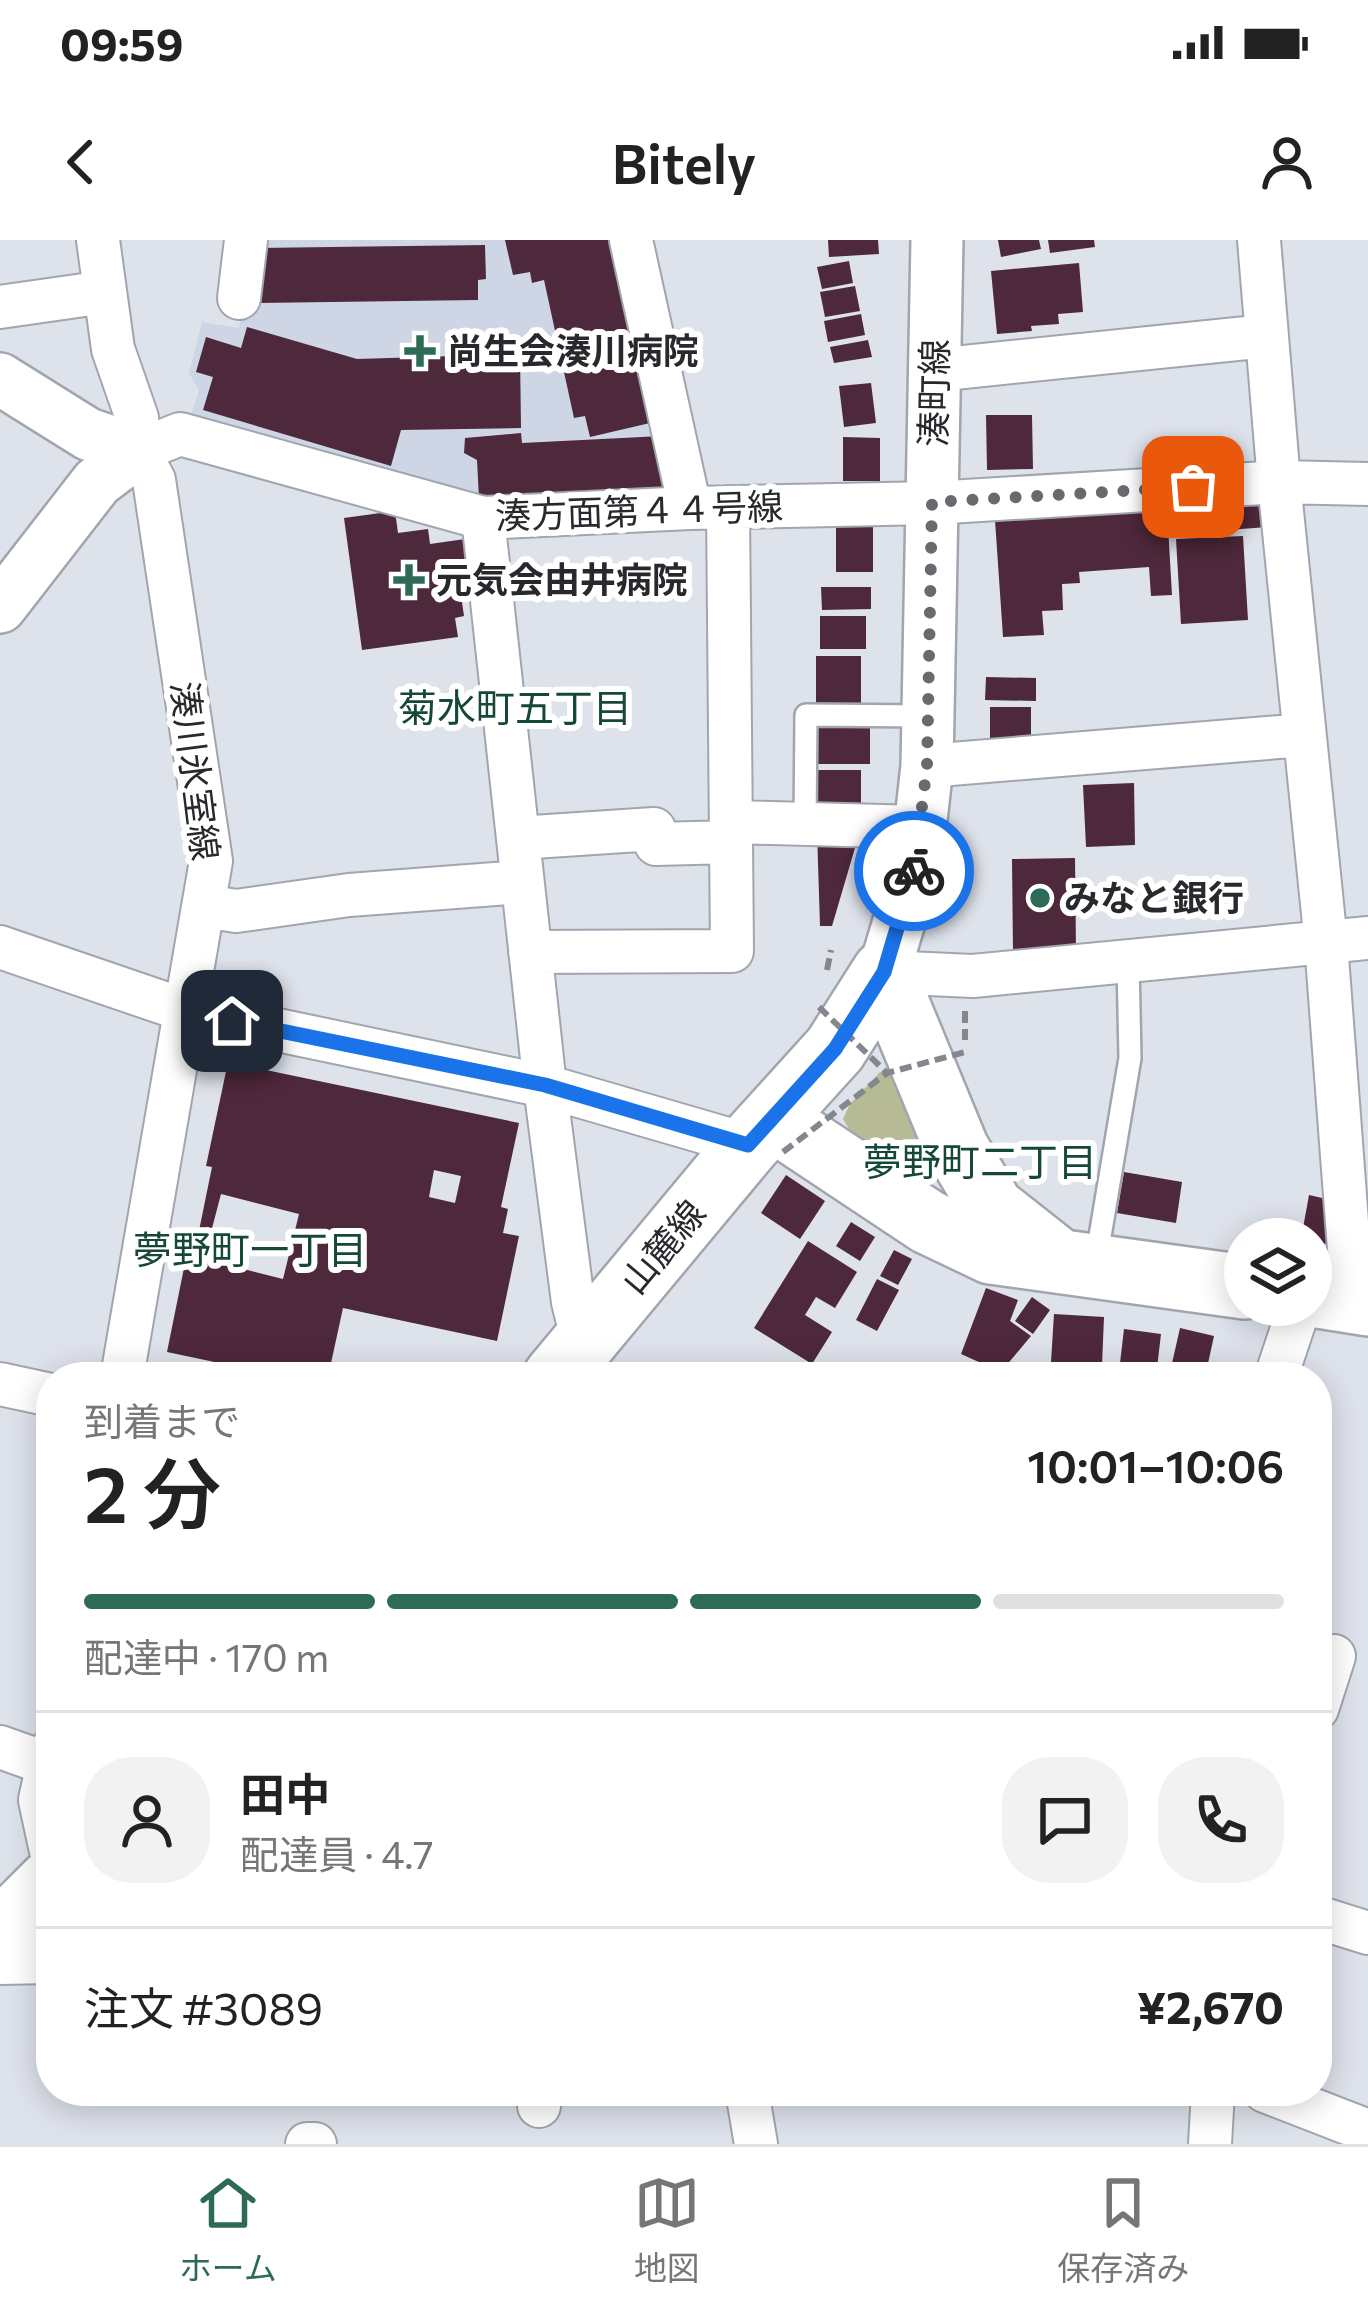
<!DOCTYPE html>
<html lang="ja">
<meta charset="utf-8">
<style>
:root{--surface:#fff;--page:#f2f2f2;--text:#222;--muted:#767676;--line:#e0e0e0;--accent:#2e6b57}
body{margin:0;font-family:Commissioner,"Noto Sans JP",sans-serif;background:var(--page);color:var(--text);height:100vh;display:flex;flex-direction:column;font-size:45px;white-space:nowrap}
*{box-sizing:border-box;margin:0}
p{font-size:39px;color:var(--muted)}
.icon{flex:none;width:66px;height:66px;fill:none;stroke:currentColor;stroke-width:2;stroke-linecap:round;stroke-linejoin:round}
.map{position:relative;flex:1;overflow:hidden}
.side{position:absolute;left:36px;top:1122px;width:1296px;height:744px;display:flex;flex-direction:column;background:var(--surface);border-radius:48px;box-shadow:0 6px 30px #0003}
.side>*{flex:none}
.controls{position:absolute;left:1224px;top:978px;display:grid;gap:24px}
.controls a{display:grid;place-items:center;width:108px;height:108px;border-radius:50%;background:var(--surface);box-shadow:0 6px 30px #0003;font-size:60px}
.pin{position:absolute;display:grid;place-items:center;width:102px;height:102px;color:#fff;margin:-51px;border-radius:24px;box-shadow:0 6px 18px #0006}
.courier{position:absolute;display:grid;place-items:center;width:120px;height:120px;margin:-60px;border:9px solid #1a73e8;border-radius:50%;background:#fff;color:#222;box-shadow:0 3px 15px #0007}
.overview em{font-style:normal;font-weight:600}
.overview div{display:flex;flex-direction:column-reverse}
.overview{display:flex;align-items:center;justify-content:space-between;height:204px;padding:0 48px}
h1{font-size:78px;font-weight:600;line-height:90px}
.bar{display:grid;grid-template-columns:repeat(4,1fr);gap:18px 12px;align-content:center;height:144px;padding:0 48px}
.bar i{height:15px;border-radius:9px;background:var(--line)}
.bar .on{background:var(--accent)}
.bar p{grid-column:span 4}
.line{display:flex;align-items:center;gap:30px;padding:0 48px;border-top:3px solid var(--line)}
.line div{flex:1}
.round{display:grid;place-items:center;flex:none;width:126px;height:126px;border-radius:48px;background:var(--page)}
.status{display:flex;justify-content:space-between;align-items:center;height:84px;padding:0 60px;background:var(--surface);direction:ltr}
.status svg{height:33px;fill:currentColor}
header{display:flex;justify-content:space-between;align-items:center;height:156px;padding:0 48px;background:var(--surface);font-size:54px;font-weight:600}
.tabs{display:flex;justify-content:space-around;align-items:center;height:168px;border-top:3px solid var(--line);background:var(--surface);font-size:33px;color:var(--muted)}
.tabs a{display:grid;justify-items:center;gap:6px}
.tabs .on{color:var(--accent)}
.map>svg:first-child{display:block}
</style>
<div class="status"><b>09:59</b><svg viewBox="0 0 49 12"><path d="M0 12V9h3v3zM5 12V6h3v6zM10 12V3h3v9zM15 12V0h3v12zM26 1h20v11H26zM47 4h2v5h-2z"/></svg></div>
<header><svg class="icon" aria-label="back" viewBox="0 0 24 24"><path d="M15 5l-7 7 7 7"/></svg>Bitely<svg class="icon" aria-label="person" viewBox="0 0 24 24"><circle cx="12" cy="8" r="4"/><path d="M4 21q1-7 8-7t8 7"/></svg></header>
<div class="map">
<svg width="1368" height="1904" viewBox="0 0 1368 1904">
<rect width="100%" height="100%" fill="#dee2eb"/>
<path fill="#ced5e5" d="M252 0H621L676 256 485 265 189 182 199 150 189 133 202 82 239 88Z"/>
<path fill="#b6ba95" d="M880 832H897L930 910 925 928 908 933 853 896 843 879 850 864Z"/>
<path fill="#4e283b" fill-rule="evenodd" d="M505 0H610L650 183 590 197 585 176 574 178 544 40 532 43 530 32 513 35Z
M828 0H878L879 14 829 17Z
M998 0H1039L1041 9 1001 17Z
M1048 0H1094L1095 7 1050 13Z
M485 5 486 39 478 40V60L257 63 256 8Z
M849 21 853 43 822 49 817 27Z
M1079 23 1083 72 1058 74 1059 84 1031 86 1032 91 997 94 991 31Z
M855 46 860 71 825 77 820 52Z
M861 74 865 95 828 102 824 81Z
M247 87 357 119 520 114 521 188 401 190 391 226 203 170 213 137 196 132 206 97 241 108Z
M868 100 872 117 834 123 830 107Z
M871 143 876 183 844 187 839 146Z
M986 175H1032L1033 229 987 230Z
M521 193 522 203 662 196 665 250 479 259 477 220 464 213 465 198Z
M843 197 880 198V241H843Z
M1264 255 1267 287 1228 290 1226 258Z
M1222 259 1224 292 1176 295 1174 263Z
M1167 269 1172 355 1151 356 1149 327 1079 332 1080 343 1062 344 1063 370 1042 371 1044 395 1003 397 995 280Z
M395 271 398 293 428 289 430 304 465 299 471 340 459 341 464 376 455 378 458 397 362 410 344 278Z
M836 287H873V332H836Z
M1243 296 1248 380 1181 384 1176 299Z
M821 347H871V369L822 370Z
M820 376H866V409H820Z
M816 416H861V463H816Z
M986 437 1036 438V461L985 460Z
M990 467H1031V505L990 504Z
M817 487H870V524H818Z
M818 530H861V571L818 572Z
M1134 543 1135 605 1086 607 1083 545Z
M817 591H860L832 686H820Z
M1075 618 1076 712H1013L1012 619Z
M228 822 519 883 501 967 508 969 503 993 519 996 497 1101 343 1068 328 1137H285L167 1112 186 1018 193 1020 212 927 206 926ZM434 930 461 936 455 963 429 957ZM221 954 299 974 283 1039 204 1019Z
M1124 932 1182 942 1176 983 1117 973Z
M786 935 825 961 800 999 761 973Z
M1309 955 1331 960V1005L1301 999Z
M851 982 875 997 860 1021 836 1006Z
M808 1001 857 1032 835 1068 816 1057 805 1075 832 1092 812 1124 754 1088Z
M894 1010 912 1019 898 1045 880 1036Z
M877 1039 899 1050 877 1091 856 1080Z
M986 1048 1018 1060 1010 1081 1031 1096 1001 1132 961 1114Z
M1032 1057 1050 1070 1033 1094 1015 1081Z
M1054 1074 1104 1077 1102 1125 1051 1122Z
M1180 1088 1214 1096 1205 1137 1170 1132Z
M1124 1089 1161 1094 1157 1128 1120 1123Z"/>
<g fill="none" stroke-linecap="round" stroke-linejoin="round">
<g stroke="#a1a6ae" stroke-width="26">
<path id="service" d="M805 584 806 475 928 476
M1096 1020 1130 818 1128 722"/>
</g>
<g stroke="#a1a6ae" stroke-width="46">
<path id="minor" d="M98 0 113 109 137 178 138 211 154 240 211 621 122 1137
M631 0 690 268
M1259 0 1279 242 1326 703 1353 1062
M239 58 246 0
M0 67 105 52
M935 130 1266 96
M138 211 180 194 483 278 690 268 932 263 1279 242 1368 244
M483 278 545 846 573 1062 583 1102
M927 526 1304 495
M731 582 920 587
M518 598 654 589 656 604 731 602
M205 666 236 671 349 655 522 642
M0 707 187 771 545 846 748 905
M530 712 732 711 728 267
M884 732 973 736 1368 698
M1276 1137 1300 1065
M0 1144 51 1155
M1317 1469 1334 1416
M0 1507 48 1524
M51 1510 40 1560 51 1611
M1317 1677 1368 1693
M0 1723 51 1722
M539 1851V1866
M747 1851 756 1904
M1265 1851 1368 1891
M307 1904H315
M1210 1904 1213 1851"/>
</g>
<g stroke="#a1a6ae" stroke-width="56">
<path id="tertiary" d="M0 139 88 194 138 211
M0 367 97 242 138 211
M884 732 916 625 927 526 937 0"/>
</g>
<g stroke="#a1a6ae" stroke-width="68">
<path id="primary" d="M884 732 957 909 992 968 1054 1017
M773 879 928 982 991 1012 1245 1047
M1311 1055 1368 1064
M555 1137 748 905 835 809 884 732
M0 1692 51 1641"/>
</g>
<path stroke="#84888e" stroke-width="6" stroke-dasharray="12 6" stroke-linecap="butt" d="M827 730 831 710
M965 771V800"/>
<use href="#service" stroke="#fff" stroke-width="21"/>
<use href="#minor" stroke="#fff" stroke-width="42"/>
<use href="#tertiary" stroke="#fff" stroke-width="51"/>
<use href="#primary" stroke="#fff" stroke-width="63"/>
<path stroke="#84888e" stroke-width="6" stroke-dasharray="12 6" stroke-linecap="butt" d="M819 767 887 833
M783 912 887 833 965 812"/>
</g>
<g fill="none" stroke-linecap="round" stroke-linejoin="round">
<path stroke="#676a6f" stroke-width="12" stroke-dasharray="0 21.6" d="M914 631 927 526 932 262 1193 247"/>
<path stroke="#1a73e8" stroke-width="15" d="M232 781 545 845 748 905 835 809 884 732 914 631"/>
</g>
<g fill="#2e6b57" stroke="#fff" stroke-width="4.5">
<path d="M414 93h12v12h12v12h-12v12h-12v-12h-12v-12h12z"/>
<path d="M403 322h12v12h12v12h-12v12h-12v-12h-12v-12h12z"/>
<circle cx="1040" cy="658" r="12"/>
</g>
<g text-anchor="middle" stroke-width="12" stroke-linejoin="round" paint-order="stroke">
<g font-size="36" font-weight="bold" fill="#27292c" stroke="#fff" text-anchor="start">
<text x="447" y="124">尚生会湊川病院</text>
<text x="436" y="353">元気会由井病院</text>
<text x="1064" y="671">みなと銀行</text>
</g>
<g font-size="36" fill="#27292c" stroke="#fff">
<text transform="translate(934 153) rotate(-89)" y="13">湊町線</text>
<text transform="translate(639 271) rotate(-2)" y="13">湊方面第４４号線</text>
<text transform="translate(195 531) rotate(83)" y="13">湊川氷室線</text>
<text transform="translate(663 1007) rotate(-50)" y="13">山麓線</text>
</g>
<g font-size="39" fill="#164838" stroke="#fff">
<text x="515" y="482">菊水町五丁目</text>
<text x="980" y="936">夢野町二丁目</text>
<text x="250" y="1024">夢野町一丁目</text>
</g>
</g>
</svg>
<div class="controls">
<a><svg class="icon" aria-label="layers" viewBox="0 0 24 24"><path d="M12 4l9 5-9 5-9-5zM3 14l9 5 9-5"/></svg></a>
</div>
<div class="pin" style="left:1193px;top:247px;background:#ea580c"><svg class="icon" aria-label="bag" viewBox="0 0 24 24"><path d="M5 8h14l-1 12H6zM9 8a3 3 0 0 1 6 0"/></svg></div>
<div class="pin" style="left:232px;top:781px;background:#1f2937"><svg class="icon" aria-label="home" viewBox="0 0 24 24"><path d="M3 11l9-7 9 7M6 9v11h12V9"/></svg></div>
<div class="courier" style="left:914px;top:631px"><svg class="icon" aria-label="bike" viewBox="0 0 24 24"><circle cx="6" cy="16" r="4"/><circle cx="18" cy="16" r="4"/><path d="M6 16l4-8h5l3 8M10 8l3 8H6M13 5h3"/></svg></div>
<section class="side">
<div class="overview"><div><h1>2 分</h1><p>到着まで</p></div><em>10:01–10:06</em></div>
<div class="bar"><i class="on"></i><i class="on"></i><i class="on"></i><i></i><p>配達中 · 170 m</p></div>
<div class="line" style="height:216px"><a class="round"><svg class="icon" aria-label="person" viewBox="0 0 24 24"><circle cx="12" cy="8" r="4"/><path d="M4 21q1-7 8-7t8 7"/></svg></a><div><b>田中</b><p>配達員 · 4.7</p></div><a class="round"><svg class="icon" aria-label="chat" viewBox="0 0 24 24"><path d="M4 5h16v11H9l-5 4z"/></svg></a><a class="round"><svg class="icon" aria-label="phone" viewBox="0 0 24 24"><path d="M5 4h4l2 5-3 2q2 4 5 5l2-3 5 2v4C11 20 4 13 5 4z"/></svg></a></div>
<div class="line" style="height:156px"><div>注文 #3089</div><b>¥2,670</b></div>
</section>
</div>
<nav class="tabs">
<a class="on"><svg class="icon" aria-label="home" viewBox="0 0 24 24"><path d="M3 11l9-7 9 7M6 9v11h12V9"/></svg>ホーム</a>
<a><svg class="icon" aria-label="map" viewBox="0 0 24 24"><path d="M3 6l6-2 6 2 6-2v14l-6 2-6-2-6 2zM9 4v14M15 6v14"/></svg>地図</a>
<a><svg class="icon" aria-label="saved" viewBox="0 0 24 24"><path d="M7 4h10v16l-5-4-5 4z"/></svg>保存済み</a>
</nav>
